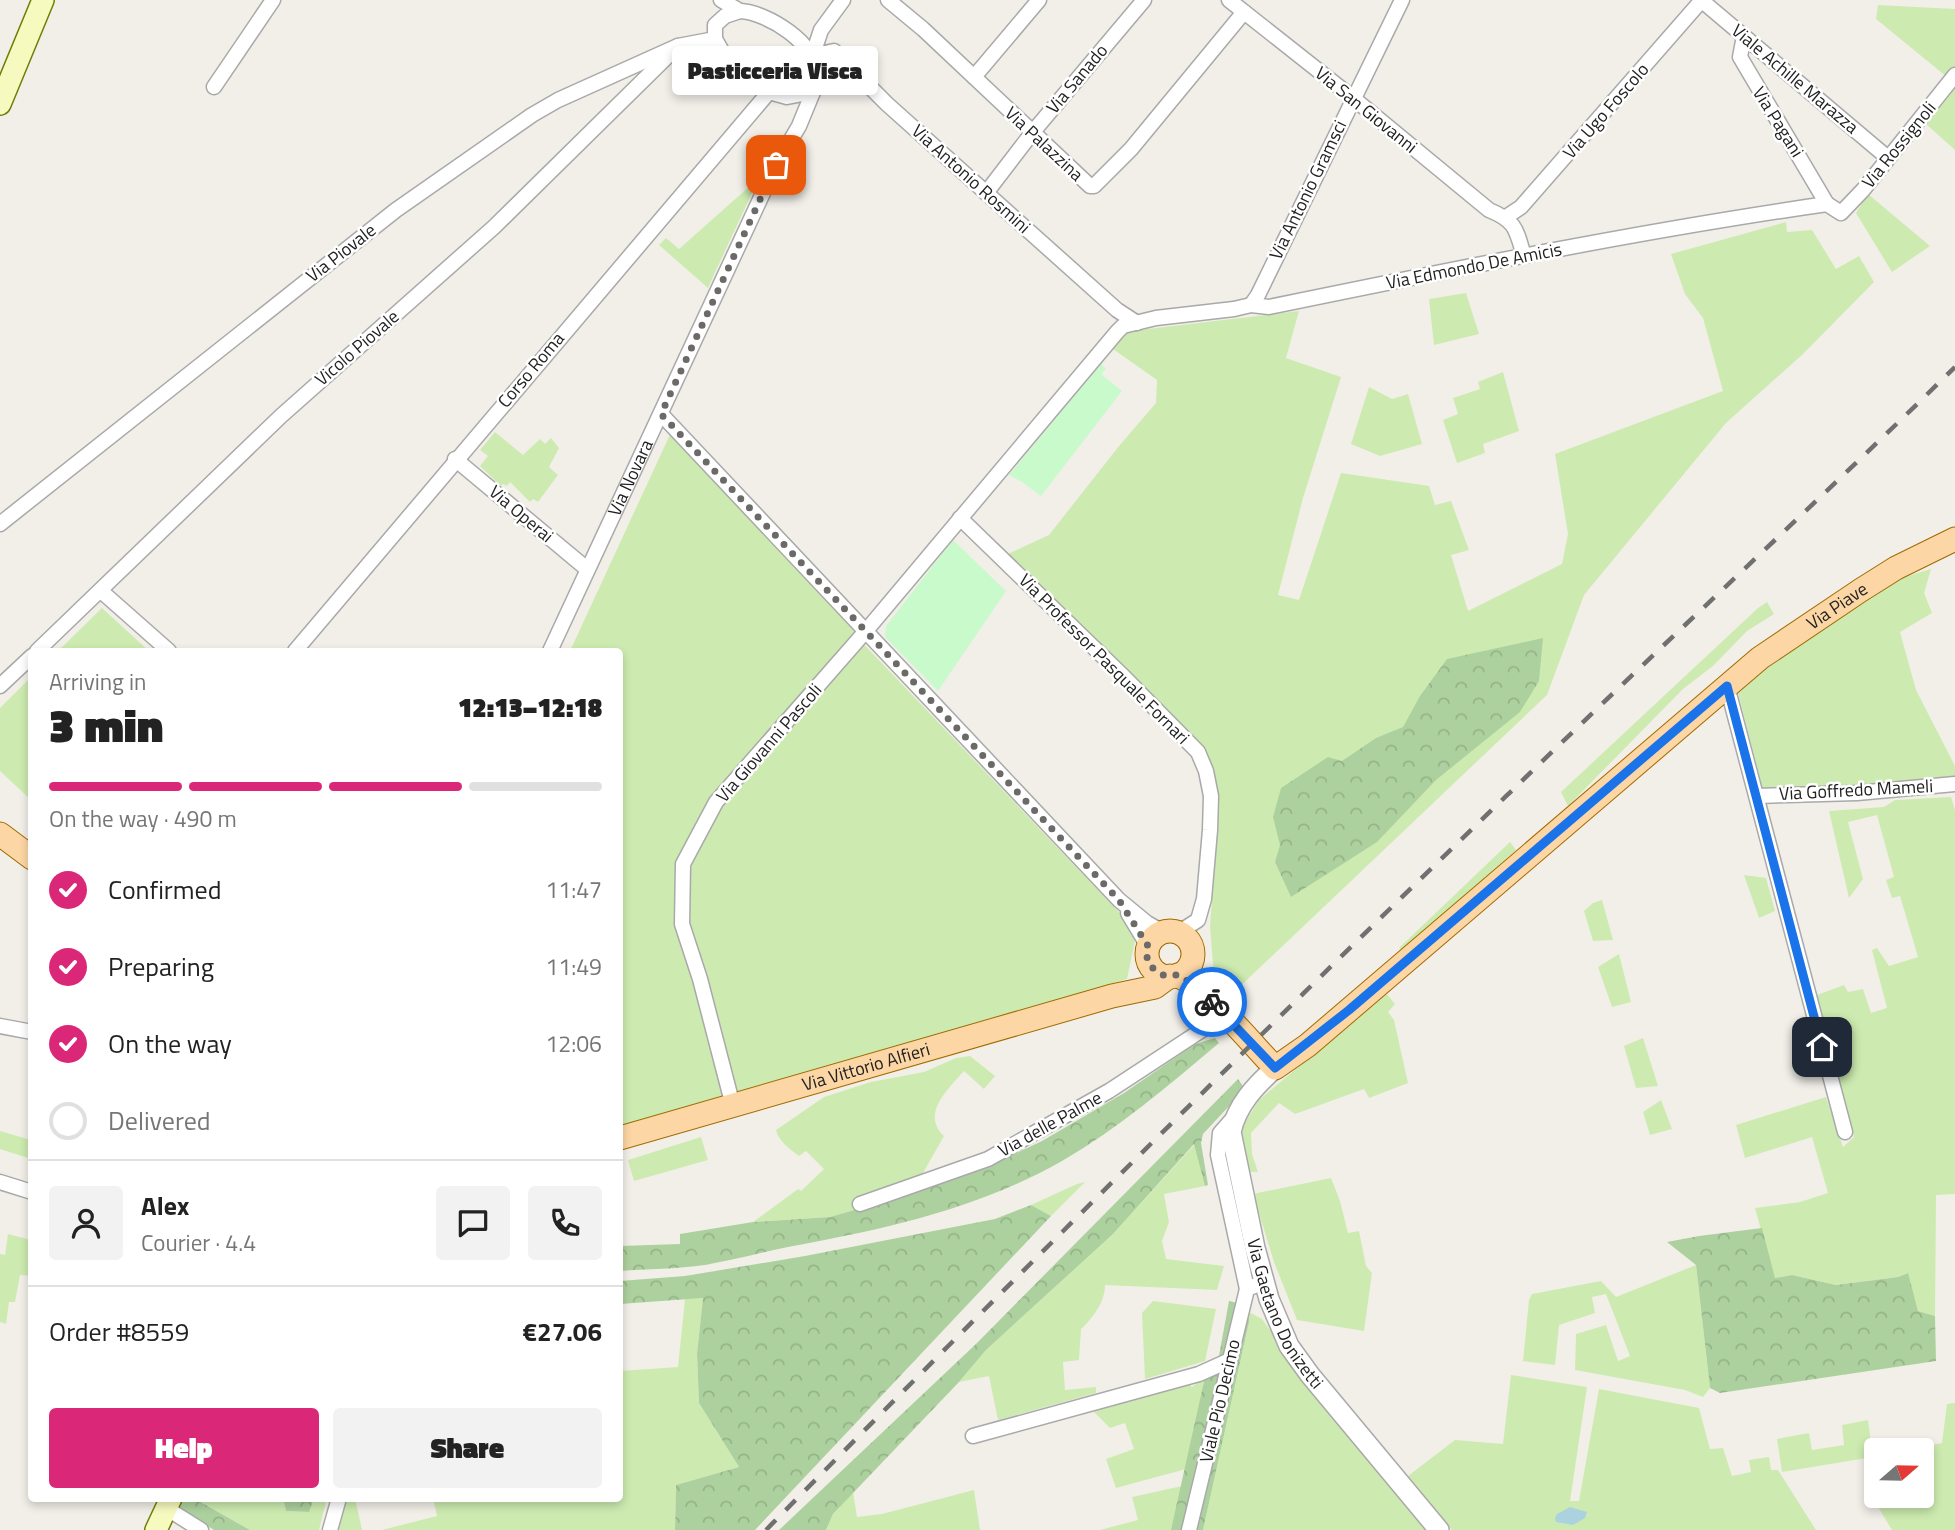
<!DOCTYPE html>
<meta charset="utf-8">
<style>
:root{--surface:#fff;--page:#f2f2f2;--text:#222;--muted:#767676;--line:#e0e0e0;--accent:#db2777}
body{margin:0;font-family:"Titillium Web",sans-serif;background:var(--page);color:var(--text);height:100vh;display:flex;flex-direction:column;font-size:26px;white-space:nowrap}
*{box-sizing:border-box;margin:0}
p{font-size:23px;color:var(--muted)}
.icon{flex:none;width:38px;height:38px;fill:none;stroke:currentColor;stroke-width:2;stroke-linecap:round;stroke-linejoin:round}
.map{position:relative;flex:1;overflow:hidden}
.side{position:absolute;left:28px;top:648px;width:595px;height:854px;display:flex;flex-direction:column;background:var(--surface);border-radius:7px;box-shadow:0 4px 10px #0003}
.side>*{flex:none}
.needle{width:46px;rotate:70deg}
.buttons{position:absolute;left:1864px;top:1438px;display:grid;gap:14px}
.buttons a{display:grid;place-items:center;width:70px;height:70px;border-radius:7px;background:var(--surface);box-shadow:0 4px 10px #0003;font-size:35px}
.pin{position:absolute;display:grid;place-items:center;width:60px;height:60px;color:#fff;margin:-30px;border-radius:14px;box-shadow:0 4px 10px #0006}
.courier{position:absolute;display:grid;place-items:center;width:70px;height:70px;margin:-35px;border:5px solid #1a73e8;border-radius:50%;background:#fff;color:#222;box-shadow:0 2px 9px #0007}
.bubble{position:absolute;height:49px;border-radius:7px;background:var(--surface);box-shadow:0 4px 10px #0003;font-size:23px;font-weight:800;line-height:49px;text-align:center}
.overview em{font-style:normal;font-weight:800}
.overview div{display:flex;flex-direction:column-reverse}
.overview{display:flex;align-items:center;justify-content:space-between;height:119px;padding:0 21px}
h1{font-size:46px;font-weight:800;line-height:52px}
.bar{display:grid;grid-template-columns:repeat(4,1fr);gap:10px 7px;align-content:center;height:84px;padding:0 21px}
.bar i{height:9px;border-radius:5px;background:var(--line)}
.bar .active{background:var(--accent)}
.bar p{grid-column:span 4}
.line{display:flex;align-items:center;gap:18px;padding:0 21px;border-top:2px solid var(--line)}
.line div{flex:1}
.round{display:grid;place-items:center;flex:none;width:74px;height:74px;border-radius:7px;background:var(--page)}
ol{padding:0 21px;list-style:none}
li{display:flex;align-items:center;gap:21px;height:77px}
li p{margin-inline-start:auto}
li .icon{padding:7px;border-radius:50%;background:var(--accent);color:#fff;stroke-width:4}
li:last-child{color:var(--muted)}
li i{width:38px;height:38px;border:4px solid var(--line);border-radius:50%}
.action{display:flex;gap:14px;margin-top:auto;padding:14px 21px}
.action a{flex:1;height:80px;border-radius:7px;background:var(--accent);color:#fff;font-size:28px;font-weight:800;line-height:80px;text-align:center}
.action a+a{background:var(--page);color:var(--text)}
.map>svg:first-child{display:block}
</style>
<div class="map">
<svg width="1955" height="1530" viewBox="0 0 1955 1530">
<defs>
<pattern id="forest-crowns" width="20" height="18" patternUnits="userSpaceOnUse" patternTransform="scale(1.75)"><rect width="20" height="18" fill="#add19e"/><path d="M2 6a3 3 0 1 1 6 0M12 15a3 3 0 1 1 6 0" fill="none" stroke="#95b388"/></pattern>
</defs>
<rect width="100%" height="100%" fill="#f2efe9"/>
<path fill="#cdebb0" d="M1878 5 1955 9V75L1947 77 1876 19Z
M1955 87V150L1926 124Z
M759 178 712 279 708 288 659 245 666 238 679 249Z
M1868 194 1930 246 1892 272 1856 213Z
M1786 222 1787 232 1812 230 1836 269 1859 256 1874 282 1803 354 1726 423 1584 595 1547 695 1231 995 1229 1001 1219 985 1213 965 1210 926 1217 829 1198 752 1008 554 1049 535 1119 446 1156 403 1157 380 1113 349 1121 337 1131 331 1299 311 1286 358 1341 377 1303 498 1278 595 1299 600 1341 473 1429 486 1435 505 1451 501 1469 550 1451 555 1468 611 1562 564 1568 534 1555 454 1723 391 1703 318 1685 294 1671 254Z
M1466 293 1479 334 1434 345 1429 299Z
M1503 372 1519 431 1483 444 1485 453 1457 463 1443 420 1458 414 1453 398 1480 389 1478 382Z
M1369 387 1392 399 1408 394 1422 444 1380 456 1351 444Z
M673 428 862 629 857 637 1137 931 1127 979 620 1130V651H570Z
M495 432 523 455 540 439 545 444 551 438 559 448 549 467 558 475 538 502 533 499 530 502 510 482 507 486 503 484 501 486 480 466 488 456 480 450Z
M1931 569 1924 593 1932 613 1900 632 1916 690 1955 766V781L1764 793 1738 693 1783 654 1884 583Z
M1767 602 1774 614 1747 631 1713 666 1683 689 1568 806 1561 792 1758 608Z
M102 608 149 651H58Z
M31 677V800L0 771V708Z
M1951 797 1955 810V1194L1936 1195 1935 1316 1918 1311 1907 1273 1898 1277 1836 1285 1792 1275 1774 1278 1755 1208 1800 1202 1828 1193 1812 1137 1745 1158 1736 1125 1826 1097 1843 1147 1854 1137 1817 995 1844 985 1848 992 1863 989 1871 1013 1887 1008 1872 950 1877 948 1889 966 1918 957 1900 896 1892 898 1886 880 1894 877 1877 815 1848 822 1863 879 1849 898 1829 811 1884 807 1895 800Z
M1510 842 1516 850 1403 950 1399 948Z
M1744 875 1766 878 1775 911 1759 918Z
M1602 900 1613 940 1593 941 1584 911 1593 903Z
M1619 954 1631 1002 1612 1007 1598 967Z
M1386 993 1395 1004 1388 1012 1394 1020 1408 1083 1369 1098 1364 1089 1295 1114 1279 1103 1251 1133 1252 1154 1258 1172H1247L1239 1132 1259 1100Z
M1643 1038 1658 1086 1636 1088 1624 1046Z
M970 1056 995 1076 984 1089 964 1071C949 1088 920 1114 944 1136L923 1173 926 1189 830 1217 753 1222 798 1189 801 1191 824 1169 806 1151 799 1156C791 1150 778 1141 776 1130L824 1097 871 1082 924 1072 956 1058Z
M1661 1100 1672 1129 1650 1135 1643 1112Z
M0 1131 31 1140V1159L0 1149Z
M701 1137 708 1160 634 1181 628 1160Z
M1195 1144 1205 1186 1164 1194 1169 1222 1162 1241 1166 1259 1224 1266 1217 1290 1105 1285C1105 1302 1093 1318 1081 1329L1079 1360 1063 1362 1065 1390 1096 1387V1393L998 1420 989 1376 959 1382 986 1350 1113 1234Z
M1331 1178 1340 1201 1348 1233 1359 1231 1366 1266 1372 1273 1364 1331 1297 1320 1274 1262 1253 1194Z
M1085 1182 1051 1216 1031 1205 1077 1184Z
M8 1234 31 1240 32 1276 20 1275 15 1302H9L6 1324 0 1322V1254L5 1255Z
M1696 1265 1710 1388 1703 1397 1685 1390 1575 1370 1576 1334 1606 1325 1618 1361 1630 1356 1606 1294 1592 1297 1595 1313 1559 1325 1555 1365 1523 1361 1529 1300 1532 1294 1601 1281 1616 1297Z
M703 1298 697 1354 699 1403 739 1467 676 1485 675 1530H382L437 1516 433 1498H620V1371L678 1367 685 1299Z
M1153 1301 1216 1309 1205 1361 1145 1379 1142 1313Z
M1249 1312 1262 1319 1316 1395 1429 1530H1203L1249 1322Z
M1511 1375 1587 1387 1570 1501H1579L1599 1389 1699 1408 1710 1449 1723 1448 1732 1476 1751 1472 1749 1460 1769 1457 1771 1470H1778L1816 1530H1452L1408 1476 1455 1440 1503 1444Z
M1205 1377 1186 1469 1116 1488 1106 1459 1134 1449 1125 1423 1110 1428 1092 1410 1186 1381 1192 1387Z
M1955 1403V1530H1892L1878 1507 1887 1500 1885 1496H1922V1451H1898L1942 1443 1947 1404Z
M1868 1420 1873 1457 1782 1472 1777 1439 1809 1433 1812 1450 1844 1445 1842 1425Z
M1182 1486 1171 1530H1100L1138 1520 1132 1497Z
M974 1490 980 1530H826L833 1514 853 1492 857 1517 882 1514Z
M199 1498H283L286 1511 308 1512 314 1498H327L319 1530H250L198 1500Z
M343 1498H355L362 1530H334Z"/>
<path fill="url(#forest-crowns)" d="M1543 638 1539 681 1520 712 1436 780 1377 842 1291 897 1275 862 1280 845 1273 817 1281 788 1328 757 1342 761 1376 738 1403 727 1420 696 1447 659Z
M1215 1038 1219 1043C1168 1086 1119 1128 1062 1161 978 1209 882 1230 788 1247 760 1253 733 1260 705 1265 677 1269 648 1269 620 1271V1246L680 1244V1234L753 1222 830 1217 926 1189 989 1166 1042 1141 1124 1093 1195 1044Z
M1238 1079 1245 1089 1203 1134 1201 1143 1208 1185 1205 1186 1194 1144 1113 1234 986 1350 959 1382 833 1514 826 1530H779L977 1343Z
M1031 1205 1051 1216 755 1530H675L676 1485 739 1467 699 1403 697 1354 703 1298 620 1304V1281L685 1276 805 1256 995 1219Z
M1762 1228 1775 1278 1792 1275 1836 1285 1898 1277 1908 1273 1918 1311 1935 1316 1936 1361 1720 1393 1710 1388 1696 1265 1667 1242 1699 1236Z
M1229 1301C1243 1304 1249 1307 1249 1322L1203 1530H1171L1205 1377 1216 1372Z
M179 1498H199V1501L250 1530H214L176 1506Z
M283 1498H314L309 1512 286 1511Z"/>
<path fill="#c8facc" d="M1101 364 1106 369 1101 374 1122 391 1041 496 1022 482 1009 475Z
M953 540 1006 591 938 691 885 637 886 626Z"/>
<path fill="#aad3df" d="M1570 1507 1587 1512 1585 1518 1573 1525 1556 1522 1555 1518 1557 1514Z"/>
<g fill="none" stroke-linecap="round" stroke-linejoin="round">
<g stroke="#a9a9a9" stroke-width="17">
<g id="minor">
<path d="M721 0 740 11"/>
<path d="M888 0 923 29 1090 186H1094L1131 149 1244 12"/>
<path d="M1229 0 1353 98 1489 210C1516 221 1516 229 1524 256"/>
<path d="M1701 0 1888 158"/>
<path d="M740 11C767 12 818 44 818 76 818 80 814 88 813 92L787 97 769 92 723 53 715 39V25L725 16Z"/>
<path d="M1744 36 1740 57 1827 204"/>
<path d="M812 57 821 30 843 0"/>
<path d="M818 75 829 52 834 51 887 104 1117 310 1137 323"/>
<path d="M974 77 1039 0"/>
<path d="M214 87 273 0"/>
<path d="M986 193 1032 133 1144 0"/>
<path d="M1827 204 1841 213 1863 190 1955 75"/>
<path d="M1506 217 1521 207 1702 0"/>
<path d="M1251 305 1258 295 1402 0"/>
<path d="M661 414 1119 900 1147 923 1163 932"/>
<path d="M455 459 587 569"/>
<path d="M960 518 1121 674 1198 752 1206 771 1211 796 1210 830 1204 899 1198 920 1178 933"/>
<path d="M0 524 396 210 532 115 558 100 678 46 715 39"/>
<path d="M101 591 169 651"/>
<path d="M37 651 281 416 494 227 678 46"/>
<path d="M295 651 769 92"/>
<path id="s1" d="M550 651 776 165 799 126 813 92"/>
<path d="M0 686 32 656"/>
<path d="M1727 686 1845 1132"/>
<path d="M1757 796 1857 793 1955 784"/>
<path d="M1128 913 1148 946"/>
<path d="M0 1026 32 1032"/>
<path d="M733 1106 700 979 682 924 683 864 716 802 865 632 1117 332 1123 326 1156 318 1234 309 1251 305 1269 307C1454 269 1639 231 1827 204"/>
<path d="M1234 1117 1220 1133 1218 1155 1247 1289"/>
<path d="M0 1182 32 1192"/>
<path d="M860 1204 988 1159 1109 1091 1225 1015"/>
<path d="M973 1436 1199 1374 1230 1360"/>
<path d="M166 1508 201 1530"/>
<path d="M330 1530 339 1498"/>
<path d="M1189 1530 1247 1289 1264 1282"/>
</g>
</g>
<g stroke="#a9a9a9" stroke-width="22">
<g id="tertiary">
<path id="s2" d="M1275 1068C1255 1086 1237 1105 1231 1132L1255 1248 1269 1299 1289 1346 1310 1375 1439 1530"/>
</g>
</g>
<g stroke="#707d05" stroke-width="24">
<path id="secondary" d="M0 104 43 0
M156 1530 171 1498"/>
</g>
<g stroke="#a06b00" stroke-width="25">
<g id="primary">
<path d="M0 834 32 858"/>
<circle cx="1170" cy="954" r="23"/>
<path id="s3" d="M1178 975C1216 999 1245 1036 1275 1068L1308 1045 1760 658 1861 590 1896 568 1955 539"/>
<path id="s4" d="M620 1138 1112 996 1155 987 1170 976"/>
</g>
</g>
<use href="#minor" stroke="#fff" stroke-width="14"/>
<use href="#tertiary" stroke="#fff" stroke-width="19"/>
<use href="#secondary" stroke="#f7fabf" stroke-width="21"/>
<use href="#primary" stroke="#fcd6a4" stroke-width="23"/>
<path stroke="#707070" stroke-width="4.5" stroke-dasharray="14 14" stroke-linecap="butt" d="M766 1530C1034 1258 1305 989 1580 725 1705 605 1832 488 1955 367"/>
</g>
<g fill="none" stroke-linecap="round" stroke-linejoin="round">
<path stroke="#6b6a68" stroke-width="7" stroke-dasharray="0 12.6" d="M776 165 661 414 1119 900 1148 946 1147 959 1150 966 1163 975H1178L1194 985 1212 1002"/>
<path stroke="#1a73e8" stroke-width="9" d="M1212 1002 1275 1068 1349 1010 1727 686 1822 1047"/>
</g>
<g text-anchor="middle" stroke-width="5" stroke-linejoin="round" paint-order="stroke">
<g font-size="18" fill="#222" stroke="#fff">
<text transform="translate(1077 79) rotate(-50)" y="6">Via Sanado</text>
<text transform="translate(1795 79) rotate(40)" y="6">Viale Achille Marazza</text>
<text transform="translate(1366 110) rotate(39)" y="6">Via San Giovanni</text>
<text transform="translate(1606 111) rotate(-49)" y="6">Via Ugo Foscolo</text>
<text transform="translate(1778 122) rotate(58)" y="6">Via Pagani</text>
<text transform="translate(1044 144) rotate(43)" y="6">Via Palazzina</text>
<text transform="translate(1899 145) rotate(-51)" y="6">Via Rossignoli</text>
<text transform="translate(971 179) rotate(42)" y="6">Via Antonio Rosmini</text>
<text transform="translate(1308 190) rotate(-64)" y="6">Via Antonio Gramsci</text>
<text transform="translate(341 253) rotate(-38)" y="6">Via Piovale</text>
<text transform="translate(1474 266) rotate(-11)" y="6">Via Edmondo De Amicis</text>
<text transform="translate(357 348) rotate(-41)" y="6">Vicolo Piovale</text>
<text transform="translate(531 370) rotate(-50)" y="6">Corso Roma</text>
<text dy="6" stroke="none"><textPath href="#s1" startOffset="191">Via Novara</textPath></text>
<text transform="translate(521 514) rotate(40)" y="6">Via Operai</text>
<text dy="6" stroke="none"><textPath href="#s3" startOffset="863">Via Piave</textPath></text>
<text transform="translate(1104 659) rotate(45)" y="6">Via Professor Pasquale Fornari</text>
<text transform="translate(769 743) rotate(-49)" y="6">Via Giovanni Pascoli</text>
<text transform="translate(1856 790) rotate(-3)" y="6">Via Goffredo Mameli</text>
<text dy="6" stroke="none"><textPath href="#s4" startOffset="256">Via Vittorio Alfieri</textPath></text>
<text transform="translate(1050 1124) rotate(-29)" y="6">Via delle Palme</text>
<text dy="6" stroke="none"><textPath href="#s2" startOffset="270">Via Gaetano Donizetti</textPath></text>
<text transform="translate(1220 1401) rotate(-77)" y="6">Viale Pio Decimo</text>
</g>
</g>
</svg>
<div class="buttons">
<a><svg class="needle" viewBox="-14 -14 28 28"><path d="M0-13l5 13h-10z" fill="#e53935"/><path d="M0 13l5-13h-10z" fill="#767676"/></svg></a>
</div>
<div class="pin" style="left:776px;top:165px;background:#ea580c"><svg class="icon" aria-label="bag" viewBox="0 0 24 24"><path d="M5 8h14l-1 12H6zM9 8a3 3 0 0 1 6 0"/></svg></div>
<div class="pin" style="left:1822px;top:1047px;background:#1f2937"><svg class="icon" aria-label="home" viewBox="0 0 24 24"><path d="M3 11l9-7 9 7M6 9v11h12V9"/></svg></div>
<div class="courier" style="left:1212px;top:1002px"><svg class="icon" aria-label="bike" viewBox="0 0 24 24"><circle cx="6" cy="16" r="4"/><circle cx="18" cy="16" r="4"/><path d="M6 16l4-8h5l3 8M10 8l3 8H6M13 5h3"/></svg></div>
<div class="bubble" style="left:672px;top:46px;width:206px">Pasticceria Visca</div>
<section class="side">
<div class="overview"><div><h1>3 min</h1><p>Arriving in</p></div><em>12:13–12:18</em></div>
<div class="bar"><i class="active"></i><i class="active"></i><i class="active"></i><i></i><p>On the way · 490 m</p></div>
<ol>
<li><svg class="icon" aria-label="check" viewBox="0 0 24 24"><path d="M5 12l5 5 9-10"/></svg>Confirmed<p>11:47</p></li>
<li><svg class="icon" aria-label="check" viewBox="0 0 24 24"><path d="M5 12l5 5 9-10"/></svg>Preparing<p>11:49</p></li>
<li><svg class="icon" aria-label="check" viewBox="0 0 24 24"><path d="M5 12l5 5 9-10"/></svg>On the way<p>12:06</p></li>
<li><i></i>Delivered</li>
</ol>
<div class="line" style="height:126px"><a class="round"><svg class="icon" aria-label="person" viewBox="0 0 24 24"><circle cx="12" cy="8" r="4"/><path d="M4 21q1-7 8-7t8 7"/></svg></a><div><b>Alex</b><p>Courier · 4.4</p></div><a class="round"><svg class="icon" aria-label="chat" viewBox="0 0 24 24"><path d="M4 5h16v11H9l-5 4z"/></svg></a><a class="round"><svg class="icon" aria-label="phone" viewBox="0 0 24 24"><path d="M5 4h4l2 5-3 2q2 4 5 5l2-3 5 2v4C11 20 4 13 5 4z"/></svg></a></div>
<div class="line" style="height:91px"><div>Order #8559</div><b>€27.06</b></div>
<div class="action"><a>Help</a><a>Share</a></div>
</section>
</div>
